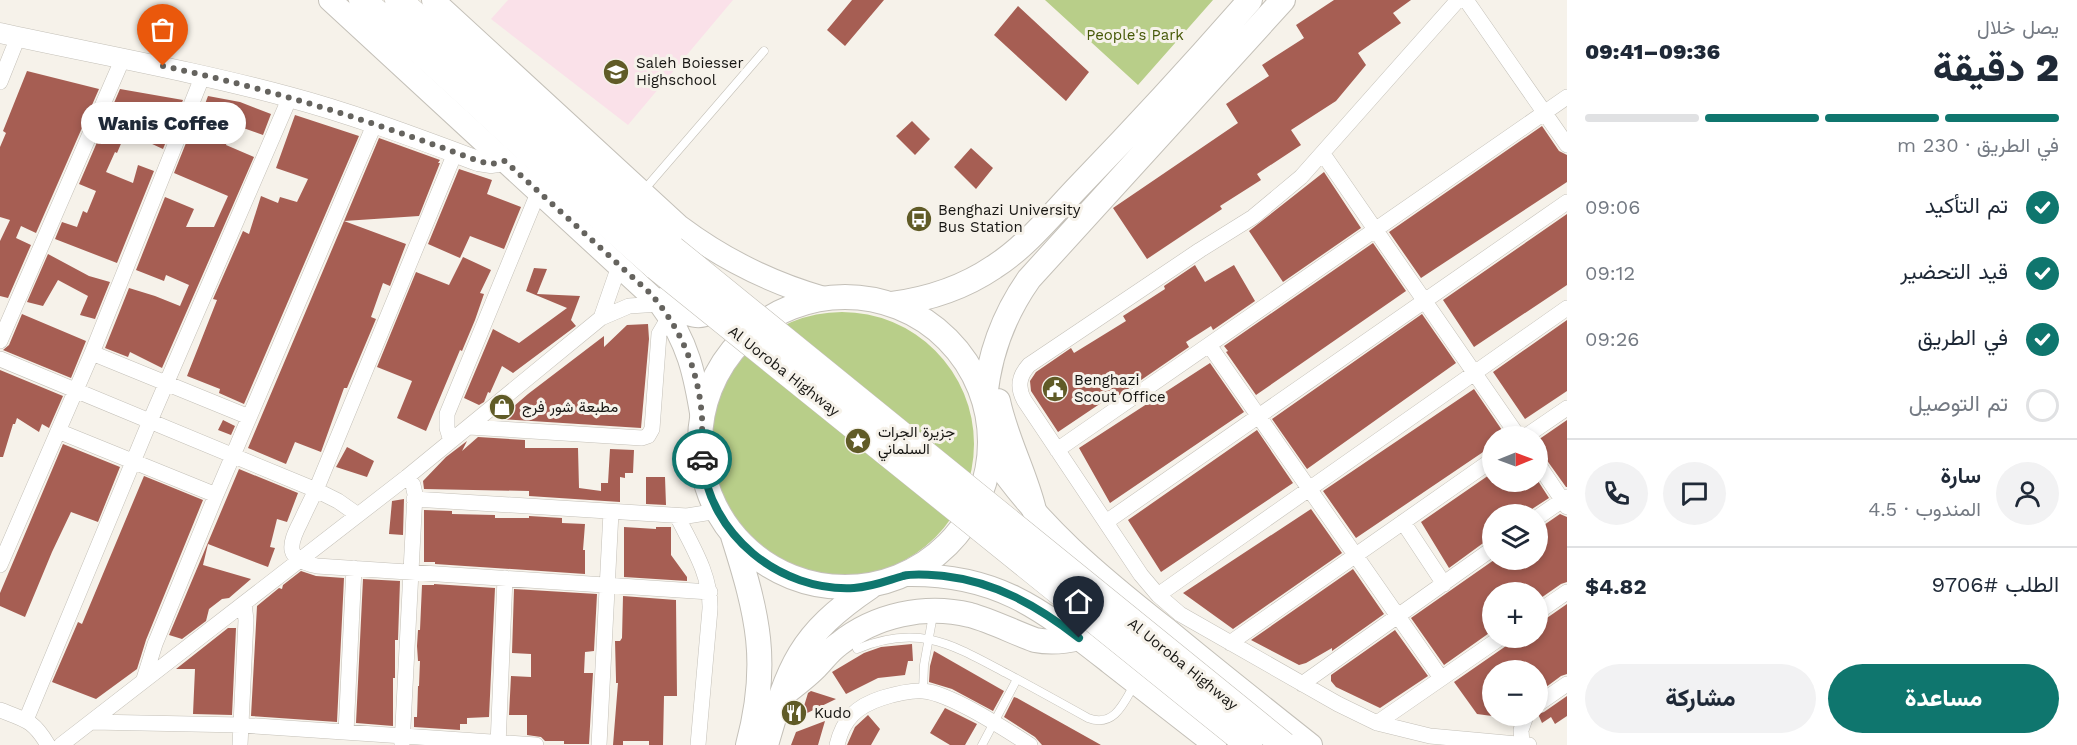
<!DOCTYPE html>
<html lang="ar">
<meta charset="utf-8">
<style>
:root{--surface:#fff;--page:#f2f2f3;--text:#1f2937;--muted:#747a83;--line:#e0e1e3;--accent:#0f766e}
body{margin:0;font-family:"Work Sans",Vazirmatn,sans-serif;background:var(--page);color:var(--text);direction:rtl;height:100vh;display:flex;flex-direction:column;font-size:22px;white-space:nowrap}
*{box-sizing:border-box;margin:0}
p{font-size:20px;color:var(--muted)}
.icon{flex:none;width:33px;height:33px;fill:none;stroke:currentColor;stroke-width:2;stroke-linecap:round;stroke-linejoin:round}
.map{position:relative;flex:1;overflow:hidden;direction:ltr}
.sheet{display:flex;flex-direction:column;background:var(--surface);width:510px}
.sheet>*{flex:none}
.needle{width:39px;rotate:89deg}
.tools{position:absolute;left:1482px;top:426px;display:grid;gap:12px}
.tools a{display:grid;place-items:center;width:66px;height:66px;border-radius:50%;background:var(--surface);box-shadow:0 3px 9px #0003;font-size:30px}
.pin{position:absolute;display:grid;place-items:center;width:51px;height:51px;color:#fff;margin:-62px -26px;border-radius:50% 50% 50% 0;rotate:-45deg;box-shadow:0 0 6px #0007}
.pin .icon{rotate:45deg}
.courier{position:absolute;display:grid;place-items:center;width:60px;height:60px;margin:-30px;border:4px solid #0f766e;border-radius:50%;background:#fff;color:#222;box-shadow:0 2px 8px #0007}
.bubble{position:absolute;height:42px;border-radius:21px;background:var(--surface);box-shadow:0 3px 9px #0003;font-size:20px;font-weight:800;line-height:42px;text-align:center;direction:rtl}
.headline em{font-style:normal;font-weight:800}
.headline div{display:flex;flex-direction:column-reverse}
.headline{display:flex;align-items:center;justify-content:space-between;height:102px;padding:0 18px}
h1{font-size:39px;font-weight:800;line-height:45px}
.bar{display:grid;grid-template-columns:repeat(4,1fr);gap:9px 6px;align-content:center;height:72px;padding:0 18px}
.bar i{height:8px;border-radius:4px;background:var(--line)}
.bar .current{background:var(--accent)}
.bar p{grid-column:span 4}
.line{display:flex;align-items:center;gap:15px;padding:0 18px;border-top:2px solid var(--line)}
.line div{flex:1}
.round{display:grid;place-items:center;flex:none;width:63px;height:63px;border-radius:32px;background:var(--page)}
ol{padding:0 18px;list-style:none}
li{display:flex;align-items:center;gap:18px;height:66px}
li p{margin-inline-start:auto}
li .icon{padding:6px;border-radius:50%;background:var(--accent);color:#fff;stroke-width:4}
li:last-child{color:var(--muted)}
li i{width:33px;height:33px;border:3px solid var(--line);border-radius:50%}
.primary-button{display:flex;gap:12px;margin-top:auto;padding:12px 18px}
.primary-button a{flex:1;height:69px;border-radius:36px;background:var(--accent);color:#fff;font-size:24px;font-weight:800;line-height:69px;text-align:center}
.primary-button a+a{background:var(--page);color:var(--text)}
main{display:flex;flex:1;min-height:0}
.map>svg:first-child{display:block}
</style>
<main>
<section class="sheet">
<div class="headline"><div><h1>2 دقيقة</h1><p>يصل خلال</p></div><em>09:36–09:41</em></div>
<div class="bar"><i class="current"></i><i class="current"></i><i class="current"></i><i></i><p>في الطريق · 230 m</p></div>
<ol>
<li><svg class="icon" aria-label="check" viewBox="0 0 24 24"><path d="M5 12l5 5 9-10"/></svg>تم التأكيد<p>09:06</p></li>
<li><svg class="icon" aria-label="check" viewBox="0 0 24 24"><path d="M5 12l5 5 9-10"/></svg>قيد التحضير<p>09:12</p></li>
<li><svg class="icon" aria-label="check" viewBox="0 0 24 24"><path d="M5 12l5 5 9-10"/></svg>في الطريق<p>09:26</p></li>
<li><i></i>تم التوصيل</li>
</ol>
<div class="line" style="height:108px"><a class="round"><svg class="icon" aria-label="person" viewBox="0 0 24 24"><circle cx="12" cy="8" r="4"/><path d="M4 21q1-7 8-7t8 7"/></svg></a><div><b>سارة</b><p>المندوب · 4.5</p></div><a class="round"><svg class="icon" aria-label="chat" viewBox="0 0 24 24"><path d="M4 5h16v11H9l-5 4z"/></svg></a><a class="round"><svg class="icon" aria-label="phone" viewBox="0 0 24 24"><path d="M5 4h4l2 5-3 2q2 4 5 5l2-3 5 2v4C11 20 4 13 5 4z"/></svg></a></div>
<div class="line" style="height:78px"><div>الطلب #9706</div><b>$4.82</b></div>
<div class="primary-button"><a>مساعدة</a><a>مشاركة</a></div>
</section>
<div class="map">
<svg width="1567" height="745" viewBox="0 0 1567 745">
<rect width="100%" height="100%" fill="#f6f2ea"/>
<path fill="#fae1e9" d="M508 0H733L628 125 491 19Z"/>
<path fill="#b8ce89" d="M1045 0H1213L1138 85Z
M710 444a132 132 0 1 1 264 0a132 132 0 1 1-264 0Z"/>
<path fill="#a65e53" d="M852 0H884L845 46 827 30Z
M1334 0H1411L1393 13 1401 23 1358 53 1366 65 1336 101 1291 130 1301 145 1257 174 1261 180 1220 206 1222 209 1147 259 1113 208 1238 123 1226 104 1269 76 1262 65 1304 38 1296 25Z
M1018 6 1089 72 1066 101 994 35Z
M27 71 99 89 36 233 21 226 16 238 31 245 8 298 0 296V241L10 220 0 217V147L6 133 3 131Z
M120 89 183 100 163 149 126 132 117 153 115 152 106 172 133 183 138 165 154 171 117 263 55 239 62 222 77 227 83 211 87 213 96 191 79 184Z
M208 96 240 102 271 114 263 135 232 124 226 145 254 157 162 368 130 352 128 357 105 348 129 288 155 296 180 306 189 285 166 275 164 281 136 270 165 197 194 209 186 227H214L228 196 174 173 202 103 205 104Z
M295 115 359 136 244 404 219 393 220 389 187 376 217 300 213 299 243 231 249 234 261 196 278 203 280 197 297 202 308 179 276 168Z
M912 121 930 139 915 155 896 136Z
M1542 126 1559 151 1567 155V182L1421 278 1389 232Z
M379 138 440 160 438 163H440L419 216 344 221Z
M971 148 993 168 976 189 954 167Z
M459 169 492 180 487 194 521 207 504 249 470 236 460 258 428 244Z
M1324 172 1361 228 1283 282 1249 231Z
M1567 214V285L1474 347 1443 300Z
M344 221 406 244 390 286 383 283 371 317 376 319 347 388H344L321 452 295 442 286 464 248 448Z
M1373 243 1406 291 1256 395 1226 352 1228 351 1224 346Z
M48 254 89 276 110 282 95 319 80 315 88 296 58 280 43 306 27 302Z
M463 257 491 270 480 293 484 294 475 320 462 351 460 350 426 431 397 418 412 381 377 367 416 272 449 285Z
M1195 265 1205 282 1234 265 1255 301 1213 330 1211 326 1186 342 1189 347 1115 398 1113 395 1058 432 1031 391 1030 381 1036 372 1071 348 1074 353 1126 321 1123 316 1165 289 1164 286Z
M534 268 547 269 537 294 580 296 571 320 576 326 513 373 502 366 490 393 488 392 484 402 479 405 464 398 493 329 519 343 567 308 526 291Z
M22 314 86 341 71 378 3 350 9 345Z
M1422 314 1456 363 1307 469 1272 419Z
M1567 320V391L1525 419 1493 372Z
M648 324 649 339 641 428 499 419 528 394 604 336V347L627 325Z
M1210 363 1244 412 1110 503 1079 448Z
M0 370 63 396 49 428 42 424 39 432 17 418 15 424H13L3 457H0Z
M1474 389 1506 436H1492V446L1356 538 1323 491Z
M223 420 235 426 231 435 218 430Z
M1567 420V487H1566L1546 459 1538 454V440Z
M1257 430 1293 483 1161 572 1128 520Z
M478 437 525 440V448H578L579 488 601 491V483H608L610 449 634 450 633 473H625V478L620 477V502L529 496V491L424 489 423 481 446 457 467 441 462 451Z
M63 444 120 467 98 522 71 512 52 552 25 617 0 606V593Z
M347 447 374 461 367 477 336 467Z
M239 469 298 493 287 522 277 519 270 547 275 548 268 567 208 544 203 565 251 579 229 598 222 599 209 609 206 621 182 639 169 635Z
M1492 473V482L1538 481 1549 498 1532 509 1529 514H1492V539L1486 541 1449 568 1421 522Z
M144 476 203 500 146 640 137 669 96 699 52 682 78 622 82 624Z
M646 477H665L666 505 646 504Z
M404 499 403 535 389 534 392 501Z
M1311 509 1342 553 1233 629 1183 593Z
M424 510 452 511V514L495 515V518H529V516L562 518V523L585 524 583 550H585V574L435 564V562H424Z
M1560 514 1567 517V582L1561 584 1538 600V592H1492V631L1444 665 1411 618 1494 560H1538V527L1544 525Z
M624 527 656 529V527H671V555L687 577V581L624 577Z
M1353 569 1384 614 1332 651V648L1306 663 1299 665 1251 640Z
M301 571 316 576 344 578 337 722 251 716 257 606 279 588 282 589 283 585Z
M363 579 400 581 398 640H395V678H393V726L356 723Z
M434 584 495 588 489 717 467 718V724H460V730L414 727V717H417L418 686H419L420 661H418L417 646 418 630H420L422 585H434Z
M514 589 597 594 594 651 585 652 584 673H593L589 744H564V741H545L541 737 527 735V715H509L511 676 531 677V654L512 653Z
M623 596 676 600 677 696H664L663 745H649V741H623V745H613L618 683H616V679L615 641H620L622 638Z
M1567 604V674L1561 676 1538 693V670H1492V716L1477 714 1454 682 1506 646 1514 638H1538V622L1544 620Z
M228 628H236L232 715 193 714 195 669H176Z
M1395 630 1428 676 1380 708 1336 687 1331 681V675Z
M912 644 913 661H908L905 675 878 678 846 694 832 672 864 653 881 647Z
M934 651 1004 691 993 711 952 689 929 682 930 666Z
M811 691 836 699 801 716 808 693Z
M1567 696V716L1555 724 1551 717 1542 723 1538 714 1544 712Z
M1014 697 1017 698 1101 745H1042L1035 737 1004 717Z
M945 708 977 724 965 745H950L930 733Z
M868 715 880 729 871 745H847L855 727Z
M825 721 818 745H791L796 732Z"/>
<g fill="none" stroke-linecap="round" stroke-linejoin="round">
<g stroke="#c4c0b8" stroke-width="9">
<path id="service" d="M644 190 764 51
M857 649C919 623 953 645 1006 673 1034 688 1061 703 1088 718 1114 728 1124 703 1134 685
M923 691 924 665 933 615
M982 745 1017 679"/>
</g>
<g stroke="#c4c0b8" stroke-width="16">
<path id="minor" d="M1458 0 1301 177 1253 217 1200 250 1029 365C1019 376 1017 387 1024 400L1141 575 1158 595 1180 614 1338 704 1377 723 1430 736 1529 745
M1466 0 1567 145
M0 82 18 37
M455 153 316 490C311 500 306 510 301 521 288 546 285 559 317 566L710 592
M1323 154 1518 436
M601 318 619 266
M0 341 123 58
M1209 345 1441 678
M92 353 249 417
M0 359 316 490 338 501 358 515
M469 427 642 438 648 436 652 429 659 334 669 317
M58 431 216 495
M1526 436 1567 408
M451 441 447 428V414L538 193
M1057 450 1567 97
M1538 464 1567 507
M414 499 687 516 718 511
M677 516C692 546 711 575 710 609L698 745
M1538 517 1567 497
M1106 522 1567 202
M1403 522 1444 584
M0 565 92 353 203 75
M1158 595 1567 308
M1538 612 1567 592
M1230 643 1492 460
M144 679 155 644 216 495 375 123
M1302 684 1492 549
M1538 704 1567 684
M0 710C26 720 33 720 48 745
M26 720 150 421 290 97
M92 722 241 725 536 745
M1377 723 1500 638
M346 732 354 568
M1522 744 1521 730 1526 716
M61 745 407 477 601 318 629 306 660 304
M240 745 246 620 244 604
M402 745 415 494 413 485 407 477
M498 745 505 578
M599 745 611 512
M837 745C843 719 857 706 882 698 895 694 909 690 923 691 950 693 1005 729 1030 745"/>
</g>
<g stroke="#c4c0b8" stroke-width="21">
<path id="tertiary" d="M0 33C96 54 193 71 289 97 353 114 416 138 478 161L491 163 505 161"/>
</g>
<g stroke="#c4c0b8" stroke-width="24">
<path id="secondary" d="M330 0 660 304C688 341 695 375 702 419
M433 0 679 226C723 259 771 283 824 298
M662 299C682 312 701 328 721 303
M990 453C1036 524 1102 578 1168 630 1215 669 1263 707 1311 745
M905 575C997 573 1041 609 1110 663 1145 690 1180 718 1215 745"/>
</g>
<g stroke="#c4c0b8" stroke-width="26">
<path id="primary" d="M700 442a145 145 0 1 1 290 0a145 145 0 1 1-290 0Z
M892 304C929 299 963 288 994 267 1027 246 1053 213 1080 185 1138 125 1195 63 1250 0
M985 399C989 354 1003 316 1029 279L1283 0
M998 401C1006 439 1025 473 1034 510
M733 536C758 615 770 663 748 745
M781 696C793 687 805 678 816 667 824 659 830 650 839 644 875 615 925 604 970 615 992 621 1013 632 1035 640 1050 643 1063 642 1079 638
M766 745C789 665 799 635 870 587"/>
</g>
<g stroke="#c4c0b8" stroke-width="27">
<path id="trunk" d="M362 0C463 86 556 180 656 267
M398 0C492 81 579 169 673 249"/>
</g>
<use href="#service" stroke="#fff" stroke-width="8"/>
<use href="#minor" stroke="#fff" stroke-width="15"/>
<use href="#tertiary" stroke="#fff" stroke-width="20"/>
<use href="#secondary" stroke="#fff" stroke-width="22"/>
<use href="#primary" stroke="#fff" stroke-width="24"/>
<use href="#trunk" stroke="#fff" stroke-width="26"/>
<g stroke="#c4c0b8" stroke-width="27" stroke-linecap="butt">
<path id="trunk-bridge" d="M673 249 1284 745
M656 267 1249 745"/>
</g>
<use href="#trunk-bridge" stroke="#fff" stroke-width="26"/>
</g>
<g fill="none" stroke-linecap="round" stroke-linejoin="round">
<path stroke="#65635e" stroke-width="6" stroke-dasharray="0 10.8" d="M163 66C271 89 375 122 478 161L491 164 505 161 650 293C681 328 699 371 702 418 703 432 700 446 702 459"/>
<path stroke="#0f766e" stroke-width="8" d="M702 459C709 535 780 592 854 588 872 587 886 581 903 576 915 573 931 575 944 576 996 582 1038 606 1079 638"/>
</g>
<defs>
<g id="school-disc" transform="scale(1.35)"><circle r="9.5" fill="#605b27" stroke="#f6f2ea"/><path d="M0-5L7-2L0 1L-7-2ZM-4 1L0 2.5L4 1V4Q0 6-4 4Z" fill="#fff"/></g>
<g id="bus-disc" transform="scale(1.35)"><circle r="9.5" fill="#605b27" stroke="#f6f2ea"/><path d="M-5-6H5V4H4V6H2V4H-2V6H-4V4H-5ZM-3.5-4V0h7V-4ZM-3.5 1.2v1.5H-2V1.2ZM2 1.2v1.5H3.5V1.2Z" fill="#fff"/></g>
<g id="civic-disc" transform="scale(1.35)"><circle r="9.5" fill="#605b27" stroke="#f6f2ea"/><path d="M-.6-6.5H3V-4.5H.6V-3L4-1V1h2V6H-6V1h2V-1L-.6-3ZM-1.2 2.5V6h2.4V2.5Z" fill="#fff"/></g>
<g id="shop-disc" transform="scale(1.35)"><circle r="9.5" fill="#605b27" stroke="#f6f2ea"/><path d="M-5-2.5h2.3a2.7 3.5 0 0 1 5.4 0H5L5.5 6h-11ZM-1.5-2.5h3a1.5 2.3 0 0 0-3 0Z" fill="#fff"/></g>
<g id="sight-disc" transform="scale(1.35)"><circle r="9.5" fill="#605b27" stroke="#f6f2ea"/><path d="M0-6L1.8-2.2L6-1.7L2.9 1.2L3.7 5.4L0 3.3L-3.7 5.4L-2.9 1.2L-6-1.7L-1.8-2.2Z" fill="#fff"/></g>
<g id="restaurant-disc" transform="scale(1.35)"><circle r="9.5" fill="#605b27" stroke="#f6f2ea"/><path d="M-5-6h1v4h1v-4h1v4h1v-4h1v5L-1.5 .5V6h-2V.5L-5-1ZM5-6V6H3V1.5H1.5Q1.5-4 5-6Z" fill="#fff"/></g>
</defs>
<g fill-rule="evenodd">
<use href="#school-disc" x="616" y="72"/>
<use href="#bus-disc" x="919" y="219"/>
<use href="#civic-disc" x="1055" y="389"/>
<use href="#shop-disc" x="502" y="407"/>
<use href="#sight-disc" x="858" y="441"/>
<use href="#restaurant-disc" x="794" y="713"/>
</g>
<g text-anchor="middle" stroke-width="6" stroke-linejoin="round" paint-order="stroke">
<g font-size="15" fill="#465807" stroke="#f6f2ea">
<text x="1135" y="40">People's Park</text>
</g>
<g font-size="15" fill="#171613" stroke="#f6f2ea" text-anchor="start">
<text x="636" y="68">Saleh Boiesser<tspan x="636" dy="17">Highschool</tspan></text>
<text x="938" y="215">Benghazi University<tspan x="938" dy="17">Bus Station</tspan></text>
<text x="1074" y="385">Benghazi<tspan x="1074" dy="17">Scout Office</tspan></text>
<text x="522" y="412">مطبعة شور فرج</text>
<text x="878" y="437">جزيرة الجرات<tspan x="878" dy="17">السلماني</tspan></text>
<text x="814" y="718">Kudo</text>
</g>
<g font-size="15" fill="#171613" stroke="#f6f2ea">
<text transform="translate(784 371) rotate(38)" y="5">Al Uoroba Highway</text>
<text transform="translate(1183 664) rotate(39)" y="5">Al Uoroba Highway</text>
</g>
</g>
</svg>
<div class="tools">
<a><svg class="needle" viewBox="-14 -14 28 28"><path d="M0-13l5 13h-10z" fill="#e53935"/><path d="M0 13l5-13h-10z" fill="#747a83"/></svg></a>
<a><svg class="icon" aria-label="layers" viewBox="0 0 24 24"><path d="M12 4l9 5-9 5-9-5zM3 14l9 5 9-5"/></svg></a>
<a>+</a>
<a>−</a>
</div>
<div class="pin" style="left:163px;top:66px;background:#ea580c"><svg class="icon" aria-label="bag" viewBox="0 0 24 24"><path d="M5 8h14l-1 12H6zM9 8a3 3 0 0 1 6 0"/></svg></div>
<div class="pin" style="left:1079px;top:638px;background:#1f2937"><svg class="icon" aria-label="home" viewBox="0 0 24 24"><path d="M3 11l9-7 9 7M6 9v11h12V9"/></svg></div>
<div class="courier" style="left:702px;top:459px"><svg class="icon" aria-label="car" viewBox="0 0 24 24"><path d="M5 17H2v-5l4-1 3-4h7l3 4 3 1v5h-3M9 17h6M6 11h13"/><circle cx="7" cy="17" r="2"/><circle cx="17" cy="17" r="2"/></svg></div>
<div class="bubble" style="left:81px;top:102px;width:165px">Wanis Coffee</div>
</div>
</main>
